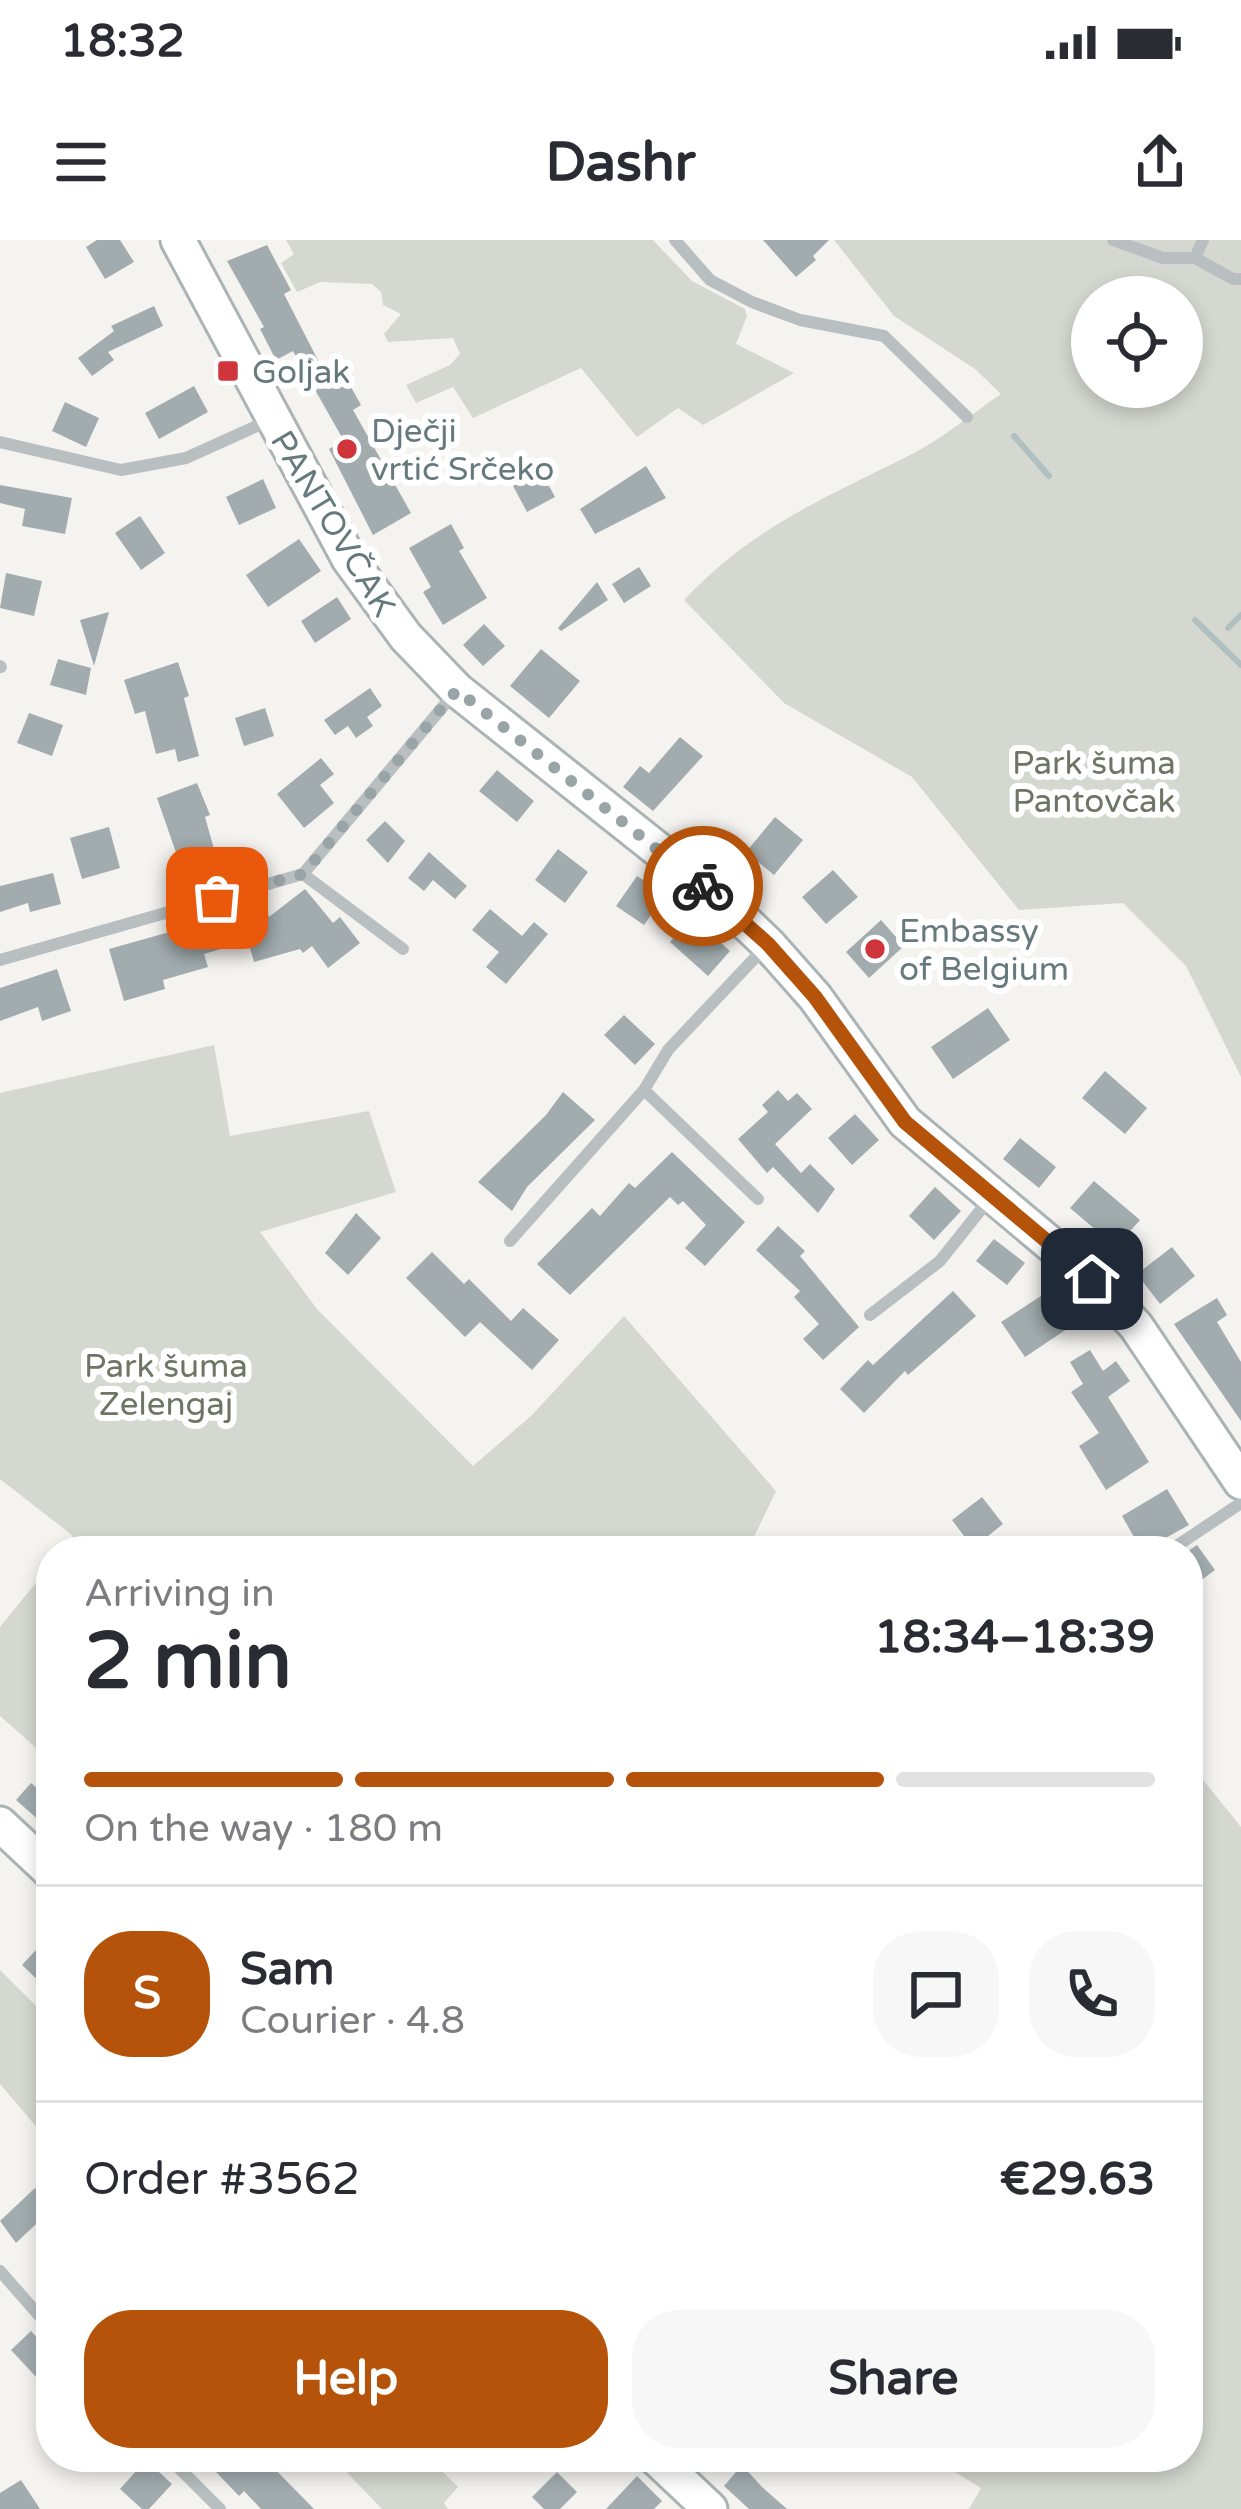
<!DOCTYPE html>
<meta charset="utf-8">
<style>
:root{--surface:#fff;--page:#f7f7f7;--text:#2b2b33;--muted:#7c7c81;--line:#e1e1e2;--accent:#b45309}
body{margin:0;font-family:"Varela Round",sans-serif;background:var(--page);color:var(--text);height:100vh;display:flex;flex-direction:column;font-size:45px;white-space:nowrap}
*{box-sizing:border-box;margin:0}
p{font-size:39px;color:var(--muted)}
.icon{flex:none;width:66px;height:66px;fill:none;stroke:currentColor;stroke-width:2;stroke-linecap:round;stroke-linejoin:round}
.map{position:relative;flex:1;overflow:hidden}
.side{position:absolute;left:36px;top:1296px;width:1167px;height:936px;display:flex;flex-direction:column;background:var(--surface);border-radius:48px;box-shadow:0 6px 18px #0003}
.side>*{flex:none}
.controls{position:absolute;left:1071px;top:36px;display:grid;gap:24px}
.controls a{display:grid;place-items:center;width:132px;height:132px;border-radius:50%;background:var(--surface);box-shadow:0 6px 18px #0003;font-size:60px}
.pin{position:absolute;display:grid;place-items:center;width:102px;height:102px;color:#fff;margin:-51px;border-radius:24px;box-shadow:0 6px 18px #0006}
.courier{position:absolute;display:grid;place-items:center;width:120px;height:120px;margin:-60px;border:9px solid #b45309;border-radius:50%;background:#fff;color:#222;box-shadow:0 3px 15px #0007}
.summary em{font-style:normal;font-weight:700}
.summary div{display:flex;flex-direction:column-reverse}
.summary{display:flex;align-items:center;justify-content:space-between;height:204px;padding:0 48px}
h1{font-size:78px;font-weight:700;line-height:90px}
.bar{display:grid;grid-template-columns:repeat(4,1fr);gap:18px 12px;align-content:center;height:144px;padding:0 48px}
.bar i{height:15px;border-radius:9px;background:var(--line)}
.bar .current{background:var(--accent)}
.bar p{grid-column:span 4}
.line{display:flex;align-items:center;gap:30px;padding:0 48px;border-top:3px solid var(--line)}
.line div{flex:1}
.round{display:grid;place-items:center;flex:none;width:126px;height:126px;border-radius:48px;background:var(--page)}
.action{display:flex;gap:24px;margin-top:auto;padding:24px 48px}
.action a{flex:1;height:138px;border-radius:48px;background:var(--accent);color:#fff;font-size:48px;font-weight:700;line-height:138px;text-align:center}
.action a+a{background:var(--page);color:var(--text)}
.status{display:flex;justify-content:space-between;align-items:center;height:84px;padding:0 60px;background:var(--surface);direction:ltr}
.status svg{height:33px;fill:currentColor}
header{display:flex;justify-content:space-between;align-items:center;height:156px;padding:0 48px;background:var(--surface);font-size:54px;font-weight:700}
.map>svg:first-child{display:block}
</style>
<div class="status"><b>18:32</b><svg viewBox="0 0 49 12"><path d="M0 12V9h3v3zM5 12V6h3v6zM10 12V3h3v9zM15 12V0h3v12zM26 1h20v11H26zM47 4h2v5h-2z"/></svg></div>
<header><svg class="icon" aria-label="menu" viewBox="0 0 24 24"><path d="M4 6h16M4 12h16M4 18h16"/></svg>Dashr<svg class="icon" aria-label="share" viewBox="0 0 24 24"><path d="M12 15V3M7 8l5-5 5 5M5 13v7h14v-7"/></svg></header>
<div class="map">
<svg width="1241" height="2269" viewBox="0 0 1241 2269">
<rect width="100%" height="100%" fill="#f4f3f0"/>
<path fill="#d5d8d0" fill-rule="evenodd" d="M286 0H653L692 41 745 69 747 76 736 104 794 133 703 185 678 168 637 197 581 128 473 178 453 147 416 163 406 145 450 125 460 114 453 98 388 102 384 94 401 74 383 65 381 52 372 44 320 42 297 52 281 23 294 14Z
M834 0H1241V837L1186 726 1123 663 1019 670 912 537 784 463 684 360C753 287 821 260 908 216 941 200 971 174 1001 154L975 129 894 76ZM1092 57H1182V147H1092Z
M214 805 230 896 369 871 396 952 260 992 317 1069 473 1226 531 1176 624 1076 776 1251 755 1295 736 1311H62L73 1296 0 1239V853Z
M51 1324V1521L0 1476V1387Z
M1188 1521 1241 1587V2269H969L981 2248 930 2217H1188Z
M0 1730 51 1781V1904L0 1844Z
M332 2217H428L458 2247 444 2263 448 2269H382Z"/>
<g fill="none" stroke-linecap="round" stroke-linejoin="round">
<path stroke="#b0c0c0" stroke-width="6" d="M1014 196 1049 236
M1195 380 1241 425
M1228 388 1241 375"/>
</g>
<path fill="#a2acae" d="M97 0H120L134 22 105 39 86 7Z
M763 0H829L813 16 816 20 796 37Z
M267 5 291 50 284 54 322 128 336 120 361 165 353 170 411 273 373 295 329 209 344 201 293 111 276 120 260 89 264 87 227 21Z
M154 66 163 86 108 112 114 120 92 136 78 118 114 91 111 86Z
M194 146 208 172 159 199 145 173Z
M65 162 99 178 86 207 52 191Z
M646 226 666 258 595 294 580 269Z
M541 231 555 257 527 272 513 246Z
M263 239 276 268 239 285 226 257Z
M0 245 72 258 65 294 22 286 25 269 0 263Z
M140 276 165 313 141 330 115 293Z
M451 284 464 308 459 311 487 358 443 385 423 352 431 347 409 308Z
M299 299 321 331 268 367 246 335Z
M639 327 651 346 624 363 612 344Z
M6 333 42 341 34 376 0 368Z
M597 342 608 360 561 391 558 388Z
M337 357 351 379 315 403 301 381Z
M109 372 94 426 80 380Z
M484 384 505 406 483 426 463 405Z
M541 409 580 441 549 478 510 446Z
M58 419 91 428 86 455 50 445Z
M178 422 189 456 184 458 199 516 178 522 175 509 156 514 145 471 135 474 124 440Z
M370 448 382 466 367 477 373 486 356 498 348 486 335 495 324 480Z
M265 468 274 496 244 506 235 478Z
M29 473 63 485 52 516 17 503Z
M680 497 703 516 653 571 623 547 640 526 649 533Z
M321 518 334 534 320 545 334 563 304 588 277 554Z
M497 530 534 561 517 582 479 551Z
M197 543 210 575 205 577 221 634 187 644 157 558Z
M775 577 803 600 774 635 746 612Z
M385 581 405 601 388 623 366 600Z
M109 587 120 628 82 639 70 598Z
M558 609 588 632 565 663 535 640Z
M429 612 467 646 455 659 433 640 424 651 408 638Z
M833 630 858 657 826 684 802 657Z
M53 633 61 664 30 672 28 663 0 672V646Z
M637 636 665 655 644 685 616 666Z
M305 649 333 683 340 677 360 703 328 728 312 706 303 713 300 709 254 722 248 701 204 714 208 727 163 740 165 749 124 761 109 709 266 665 269 677Z
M490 669 522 696 534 682 548 694 506 744 486 727 499 712 472 690Z
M692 677 730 711 708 736 670 702Z
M881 680 904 706 869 738 846 712Z
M57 729 71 771 42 781 38 767 0 781V748Z
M988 768 1010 800 953 839 931 807Z
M624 775 655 804 635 825 604 795Z
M1105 831 1147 868 1125 894 1082 858Z
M778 850 788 861 797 853 812 869 775 904 801 933 810 924 835 949 818 973 773 927 767 933 738 899 768 872 762 865Z
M563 852 595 880 527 947 512 971 478 942 546 875Z
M855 874 879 900 852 925 828 898Z
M1020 898 1056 927 1039 948 1003 919Z
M672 912 745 982 705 1026 685 1008 706 985 683 961 678 965 670 957 570 1055 537 1024 592 968 600 976 629 943 635 948Z
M1094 941 1140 980 1116 1007 1070 968Z
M935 947 961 971 934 1000 909 976Z
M356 973 381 998 348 1035 325 1013Z
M778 986 805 1011 800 1016 859 1087 823 1120 803 1099 819 1084 794 1057 800 1051 756 1010Z
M994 999 1025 1023 1007 1045 976 1021Z
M1172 1007 1195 1036 1160 1064 1137 1034Z
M432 1012 464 1044 469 1039 511 1081 523 1068 559 1100 532 1130 480 1082 465 1097 406 1038Z
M953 1051 976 1076 908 1135 905 1131 864 1173 840 1149 868 1120 873 1125Z
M1047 1052 1070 1087 1025 1117 1001 1082Z
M1217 1058 1227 1075 1217 1082 1241 1122V1181L1174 1084Z
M1090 1110 1103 1131 1116 1121 1130 1141 1108 1157 1149 1222 1106 1250 1079 1206 1099 1193 1071 1152 1083 1144 1070 1122Z
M1167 1249 1189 1285 1142 1311 1122 1276Z
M982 1257 1003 1284 973 1308 952 1280Z
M1197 1305 1215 1330 1188 1350V1311Z
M31 1543 51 1560V1571L41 1582 16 1560Z
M51 1694V1737L43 1745 22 1725Z
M35 1948 51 1970 16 2003 0 1981Z
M31 2091 51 2113V2153L11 2110Z
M230 2217H263L314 2269H261L244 2251 239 2256 215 2231Z
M146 2220 172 2244 149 2269H142L120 2249Z
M742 2225 762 2247 787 2269H749L724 2246Z
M557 2232 577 2252 560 2269H544L532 2257Z
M637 2236 662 2261 654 2269H606Z
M21 2240 40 2269H0V2253Z"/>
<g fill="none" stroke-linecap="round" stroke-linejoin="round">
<g stroke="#abb3b5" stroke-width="39">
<path id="secondary" d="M178 0 349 319 406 397 457 450 724 662 768 704 815 757 905 882 1092 1039 1136 1086 1241 1242
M0 1584 51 1632
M655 2217 710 2269"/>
</g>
<path stroke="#b9bfc0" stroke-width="12" d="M675 0 710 40 752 62 800 80 884 96 967 177
M1113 0 1163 18H1195L1203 0
M1195 18 1233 39H1241
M0 202 121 230 186 218 270 180
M0 426 1 427
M303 634 403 709
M0 720 303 634 456 451
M758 959 644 850 668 810 767 705
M510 1001 644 850
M870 1075 940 1021 991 957
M1169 1311 1241 1263
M0 2031 51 2089
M168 2217 220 2269"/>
<use href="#secondary" stroke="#fff" stroke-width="33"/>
</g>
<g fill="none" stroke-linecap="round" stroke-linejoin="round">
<path stroke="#98a4a6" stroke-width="12" stroke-dasharray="0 21.6" d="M217 658 303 634 457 450 703 646"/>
<path stroke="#b45309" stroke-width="15" d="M703 646 768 704 815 757 905 882 1092 1039"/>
</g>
<g fill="#cf353b" stroke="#fff" stroke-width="4.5">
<rect x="216" y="119" width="24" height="24" rx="6"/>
<circle cx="347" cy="209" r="12"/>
<circle cx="875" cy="709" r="12"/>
</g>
<g text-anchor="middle" stroke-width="12" stroke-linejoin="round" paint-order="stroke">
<g font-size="33" fill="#667a7e" stroke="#fff" text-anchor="start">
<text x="252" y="143">Goljak</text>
<text x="371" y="202">Dječji<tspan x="371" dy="38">vrtić Srčeko</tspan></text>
<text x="899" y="702">Embassy<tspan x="899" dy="38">of Belgium</tspan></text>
</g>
<g font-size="33" fill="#667a7e" stroke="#fff">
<text transform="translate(334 283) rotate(59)" y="12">PANTOVČAK</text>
</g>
<g font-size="33" fill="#6d7664" stroke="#fff">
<text x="1094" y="534">Park šuma<tspan x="1094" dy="38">Pantovčak</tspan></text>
<text x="166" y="1137">Park šuma<tspan x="166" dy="38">Zelengaj</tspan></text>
</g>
</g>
</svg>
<div class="controls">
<a><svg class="icon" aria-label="locate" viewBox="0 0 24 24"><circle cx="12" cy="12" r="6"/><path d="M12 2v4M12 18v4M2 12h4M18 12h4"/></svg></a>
</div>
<div class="pin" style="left:217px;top:658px;background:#ea580c"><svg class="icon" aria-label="bag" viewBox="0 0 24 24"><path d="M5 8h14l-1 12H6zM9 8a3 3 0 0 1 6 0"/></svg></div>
<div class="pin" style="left:1092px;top:1039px;background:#1f2937"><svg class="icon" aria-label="home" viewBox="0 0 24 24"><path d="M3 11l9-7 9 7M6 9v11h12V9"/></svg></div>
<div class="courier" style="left:703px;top:646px"><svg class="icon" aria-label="bike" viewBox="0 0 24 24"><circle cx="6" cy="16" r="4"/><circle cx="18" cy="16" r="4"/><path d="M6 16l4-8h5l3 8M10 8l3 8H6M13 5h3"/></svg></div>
<section class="side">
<div class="summary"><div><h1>2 min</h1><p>Arriving in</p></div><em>18:34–18:39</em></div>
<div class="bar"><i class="current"></i><i class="current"></i><i class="current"></i><i></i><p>On the way · 180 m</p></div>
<div class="line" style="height:216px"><b class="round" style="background:var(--accent);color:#fff">S</b><div><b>Sam</b><p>Courier · 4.8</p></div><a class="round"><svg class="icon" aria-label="chat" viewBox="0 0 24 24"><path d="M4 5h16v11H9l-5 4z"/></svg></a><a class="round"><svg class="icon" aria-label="phone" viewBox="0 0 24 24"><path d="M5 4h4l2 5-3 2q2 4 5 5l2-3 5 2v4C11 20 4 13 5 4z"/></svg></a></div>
<div class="line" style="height:156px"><div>Order #3562</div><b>€29.63</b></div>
<div class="action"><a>Help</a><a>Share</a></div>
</section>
</div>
